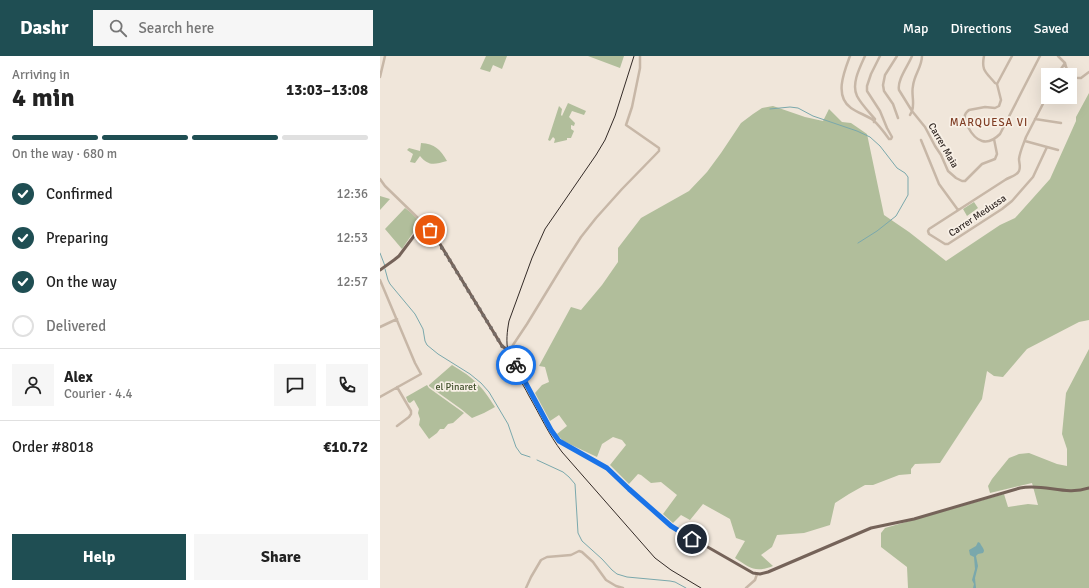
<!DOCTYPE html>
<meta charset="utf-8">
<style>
:root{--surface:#fff;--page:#f6f6f6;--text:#222;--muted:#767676;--line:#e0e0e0;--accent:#1f4e53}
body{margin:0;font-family:Signika,sans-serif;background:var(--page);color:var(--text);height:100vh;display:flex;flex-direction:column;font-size:15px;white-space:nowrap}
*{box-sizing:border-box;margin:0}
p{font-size:13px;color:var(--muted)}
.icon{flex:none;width:22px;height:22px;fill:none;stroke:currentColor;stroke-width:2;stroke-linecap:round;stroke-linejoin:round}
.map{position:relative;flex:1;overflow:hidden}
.side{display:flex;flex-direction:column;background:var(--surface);width:380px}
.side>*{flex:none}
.buttons{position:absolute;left:661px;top:12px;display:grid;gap:8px}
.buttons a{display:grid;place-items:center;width:36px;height:36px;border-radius:0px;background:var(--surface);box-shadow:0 4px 16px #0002;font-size:20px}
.pin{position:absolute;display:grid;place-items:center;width:34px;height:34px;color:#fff;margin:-17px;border:2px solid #fff;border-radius:50%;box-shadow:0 1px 4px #0007}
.courier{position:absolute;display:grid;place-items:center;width:40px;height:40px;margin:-20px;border:3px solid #1a73e8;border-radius:50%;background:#fff;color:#222;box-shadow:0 1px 5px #0007}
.overview em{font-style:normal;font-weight:700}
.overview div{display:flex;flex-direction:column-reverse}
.overview{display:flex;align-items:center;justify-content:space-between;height:68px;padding:0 12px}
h1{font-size:26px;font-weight:700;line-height:30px}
.bar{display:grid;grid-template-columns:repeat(4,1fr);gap:6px 4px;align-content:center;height:48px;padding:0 12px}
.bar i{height:5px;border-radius:3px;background:var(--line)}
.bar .active{background:var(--accent)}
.bar p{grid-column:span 4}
.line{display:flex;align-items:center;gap:10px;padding:0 12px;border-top:1px solid var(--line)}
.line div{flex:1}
.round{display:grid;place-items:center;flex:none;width:42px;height:42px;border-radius:0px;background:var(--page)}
ol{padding:0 12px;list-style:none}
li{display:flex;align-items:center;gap:12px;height:44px}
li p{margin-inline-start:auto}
li .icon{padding:4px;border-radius:50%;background:var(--accent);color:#fff;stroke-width:4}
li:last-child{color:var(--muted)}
li i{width:22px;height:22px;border:2px solid var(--line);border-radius:50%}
.cta{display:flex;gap:8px;margin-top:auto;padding:8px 12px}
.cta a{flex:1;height:46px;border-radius:0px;background:var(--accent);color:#fff;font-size:16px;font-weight:700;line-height:46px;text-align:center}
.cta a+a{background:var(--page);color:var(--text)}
header{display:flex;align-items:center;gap:24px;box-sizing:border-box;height:56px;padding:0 20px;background:var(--accent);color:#fff}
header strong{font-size:19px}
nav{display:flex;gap:22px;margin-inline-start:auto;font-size:14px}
.search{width:280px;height:36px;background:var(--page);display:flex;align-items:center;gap:10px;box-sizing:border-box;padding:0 14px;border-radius:0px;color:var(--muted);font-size:15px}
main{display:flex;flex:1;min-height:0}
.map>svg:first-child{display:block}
</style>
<header>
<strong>Dashr</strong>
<div class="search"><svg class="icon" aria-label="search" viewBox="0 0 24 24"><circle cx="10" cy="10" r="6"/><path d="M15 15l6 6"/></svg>Search here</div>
<nav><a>Map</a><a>Directions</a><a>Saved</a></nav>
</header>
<main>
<section class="side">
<div class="overview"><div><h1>4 min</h1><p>Arriving in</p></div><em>13:03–13:08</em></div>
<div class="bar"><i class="active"></i><i class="active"></i><i class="active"></i><i></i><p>On the way · 680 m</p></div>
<ol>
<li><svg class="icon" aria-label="check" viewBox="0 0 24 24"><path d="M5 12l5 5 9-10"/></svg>Confirmed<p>12:36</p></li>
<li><svg class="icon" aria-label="check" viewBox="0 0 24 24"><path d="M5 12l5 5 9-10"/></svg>Preparing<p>12:53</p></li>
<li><svg class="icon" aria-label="check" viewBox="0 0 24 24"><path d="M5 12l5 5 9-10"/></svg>On the way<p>12:57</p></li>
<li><i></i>Delivered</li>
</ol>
<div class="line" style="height:72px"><a class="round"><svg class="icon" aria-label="person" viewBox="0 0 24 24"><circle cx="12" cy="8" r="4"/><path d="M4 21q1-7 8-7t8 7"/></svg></a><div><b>Alex</b><p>Courier · 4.4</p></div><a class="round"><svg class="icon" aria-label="chat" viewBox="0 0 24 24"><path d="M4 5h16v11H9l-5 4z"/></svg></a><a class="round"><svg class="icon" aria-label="phone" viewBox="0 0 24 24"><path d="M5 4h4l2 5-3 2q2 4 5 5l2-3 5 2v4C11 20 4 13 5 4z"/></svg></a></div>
<div class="line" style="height:52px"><div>Order #8018</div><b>€10.72</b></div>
<div class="cta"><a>Help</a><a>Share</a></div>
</section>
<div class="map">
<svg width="709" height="532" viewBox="0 0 709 532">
<rect width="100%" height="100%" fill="#f0e6da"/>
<path fill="#b1be9b" d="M106 0H127L122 13 113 9 110 16 100 13Z
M208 0H244L240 12Z
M709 37V264L699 266 647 293 623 321 614 320 607 315 602 343 560 407 535 408 531 413V418L519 419 493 429H485L469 438 455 447 450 469 424 477 397 479 392 491 381 499 393 510C375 517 370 512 355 502L365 485 356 482 350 463 323 448 310 464 301 459 293 467 283 458 297 439 281 426 271 427 261 419 258 418 249 428 230 409 246 389 242 384 233 381 222 388 217 401 183 385 177 378 187 370 179 359 170 365 155 337 162 329 169 326 165 311 159 310 191 251 201 254 222 229 238 206V192L261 162 309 135 327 116 341 97 361 67 373 58 382 52 393 50 425 61 443 65 449 53 462 66 471 67 487 78 504 159 529 176 566 205 620 169 635 162 670 123 696 65V61Z
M188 47 206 55 204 59 192 55 189 61 195 67 194 70 191 69V73L194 75 191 82H187V84L174 87 175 83 173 81 170 85 168 84 179 50 182 53 181 59 182 60Z
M41 87C55 88 60 93 67 105 55 108 49 111 40 100L35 107 30 106 33 98 27 94 29 92 40 95Z
M0 140 10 143 0 154Z
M594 146 598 152 587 160 583 153Z
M25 152C30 156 38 161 39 168L22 193 5 173Z
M709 293V532H528L527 511 501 491V477L505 472 624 438 628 451 648 448 658 449 652 427 610 437 608 430 612 423 629 402 639 398 649 397 677 408 687 410V393L682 378 686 337Z
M72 309C94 322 102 330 115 351L104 357 92 362 81 353 49 330V329Z
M47 329 49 332 84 357 73 367 68 368 64 373H60L57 377 49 383 39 369 40 363 38 357 39 353 34 344 30 347 28 346 26 341Z"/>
<path fill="#7aa8ac" d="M598 486 600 487C601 490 604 492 604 495L603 497 598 498 596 500 598 510 595 522 596 532H593L594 528 592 524 595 513 594 501 590 499 589 494 596 490Z"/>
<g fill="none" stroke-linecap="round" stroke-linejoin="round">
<path stroke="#7aa8ac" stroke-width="1" d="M390 53 410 51 418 52 433 60 477 75 490 81 500 90 517 112 525 117 528 121V139L516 160 497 175 478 187
M0 197 5 210
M5 213 8 224 10 228 35 258 43 273 45 285 47 289 58 298 90 318 101 327 109 336 128 368 136 391 141 398 150 401
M157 404 183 416 189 421 195 428 198 477 202 485 222 503 232 514 237 518 247 521 290 525 295 526 306 532"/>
<path stroke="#c7b7a7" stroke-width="2.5" d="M470 0C464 16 454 40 471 52 478 57 486 59 493 64 499 69 504 76 509 83H511L512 81 507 72 500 55 487 35V30L491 18 500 0
M485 0C480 11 471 28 477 40 481 48 489 56 495 63L494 66
M517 0 505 19 503 29 504 35 513 48 518 62
M542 0C542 11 534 19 533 30 531 38 535 47 532 55L545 71 555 90 561 99 568 115 576 122 582 125H585L602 108 615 103 617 98 614 83
M604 0C601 15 606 16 615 27L617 28
M632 0 617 28 621 44 619 50 615 52 605 51 589 54C587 56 586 56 585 59 584 63 586 67 588 71 596 86 607 91 620 78L660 0
M678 0 685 7
M677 19 685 7C687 16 691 23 701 22L709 16
M0 21 5 0
M676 41 693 43
M530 59 532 55 519 34C517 24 528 10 532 0
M655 63 681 67
M541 84 559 128 578 154
M645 85 667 91 653 121 632 145 622 153 568 188H565L549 178 548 175 549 173 625 124C629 121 637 120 639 115 641 111 639 107 639 103 640 95 644 87 646 81L668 38
M667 91 678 94
M0 123 5 130 40 164 42 170
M0 224 35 307 41 318 0 341
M0 271 17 263
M130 296 133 289 147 268 183 209 201 181 216 162 242 133 279 95V92L246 69 252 51 260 12V0
M17 370 29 361 31 358V355L17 331
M146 532 151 521 161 504 167 501 191 499 199 495 202 496 213 506 226 524 236 530 243 532
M366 532 375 524 377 518"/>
<path stroke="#756359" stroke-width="3" d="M0 214 14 204 19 200 40 172 42 170 46 171 50 174 60 188 122 290 132 297 138 312 155 345 173 377 179 385 227 412 249 433 291 470 373 517 380 518 388 516 491 472 534 463 640 432C664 427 685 440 709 432"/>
<path stroke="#342b27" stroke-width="1" d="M254 0 235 60 225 84 216 99 165 173 152 202 129 265C127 276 126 285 128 296 131 311 142 326 149 340 160 359 169 379 182 396L275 502 291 514 321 532"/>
</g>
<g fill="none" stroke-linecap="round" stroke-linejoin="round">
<path stroke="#766c66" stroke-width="4" stroke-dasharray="0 7.2" d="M50 174 69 203 122 290 132 297 136 309"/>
<path stroke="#1a73e8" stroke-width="5" d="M136 309 171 374 179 385 227 412 249 433 291 470 312 483"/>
</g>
<g text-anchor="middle" stroke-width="3.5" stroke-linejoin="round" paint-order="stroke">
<g font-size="10" fill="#342b27" stroke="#f8f0e6">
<text transform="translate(564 89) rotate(60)" y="4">Carrer Maia</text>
<text transform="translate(597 159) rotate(-34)" y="4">Carrer Medussa</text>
</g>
<g font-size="10" fill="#42512c" stroke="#f8f0e6">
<text x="76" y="334">el Pinaret</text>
</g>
<g font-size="11" letter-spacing="1" fill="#7f3d24" stroke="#f8f0e6">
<text x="609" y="70">MARQUESA VI</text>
</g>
</g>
</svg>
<div class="buttons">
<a><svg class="icon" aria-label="layers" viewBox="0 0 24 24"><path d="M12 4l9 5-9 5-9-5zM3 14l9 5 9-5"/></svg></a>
</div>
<div class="pin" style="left:50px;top:174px;background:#ea580c"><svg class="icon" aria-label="bag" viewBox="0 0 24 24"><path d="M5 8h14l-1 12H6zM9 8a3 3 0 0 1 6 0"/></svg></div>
<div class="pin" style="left:312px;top:483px;background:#1f2937"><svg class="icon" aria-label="home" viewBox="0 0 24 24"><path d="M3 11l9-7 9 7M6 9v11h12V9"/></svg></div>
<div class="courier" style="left:136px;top:309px"><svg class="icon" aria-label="bike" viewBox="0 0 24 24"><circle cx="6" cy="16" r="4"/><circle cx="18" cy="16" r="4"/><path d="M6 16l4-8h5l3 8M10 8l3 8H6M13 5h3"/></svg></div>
</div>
</main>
